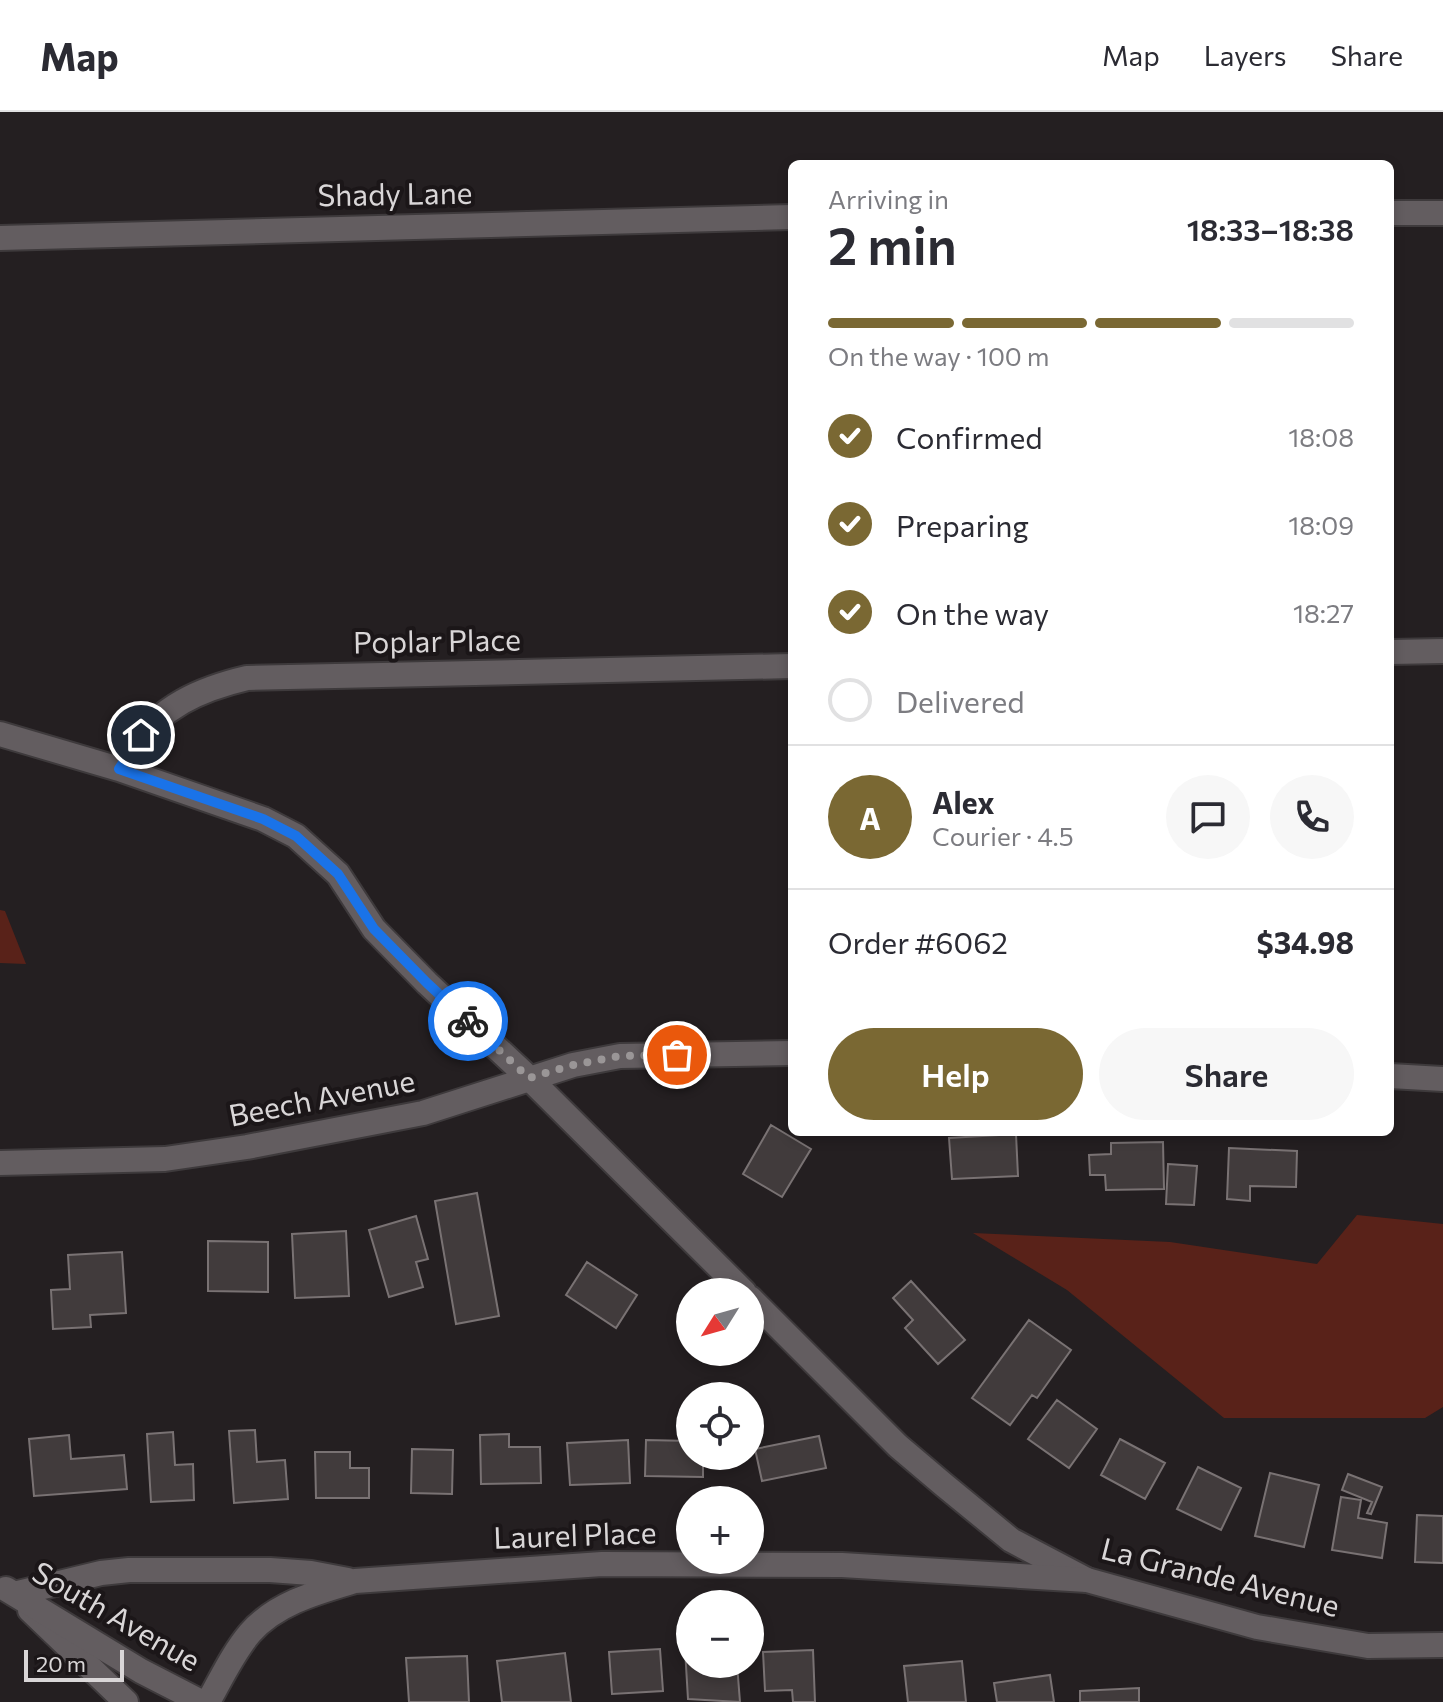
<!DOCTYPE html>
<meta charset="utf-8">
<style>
:root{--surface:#fff;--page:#f7f7f7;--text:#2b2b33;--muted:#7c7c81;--line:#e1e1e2;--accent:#7a6833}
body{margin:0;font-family:Commissioner,sans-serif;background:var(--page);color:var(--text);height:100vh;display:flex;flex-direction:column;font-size:30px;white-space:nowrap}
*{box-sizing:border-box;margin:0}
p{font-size:26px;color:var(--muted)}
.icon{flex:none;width:44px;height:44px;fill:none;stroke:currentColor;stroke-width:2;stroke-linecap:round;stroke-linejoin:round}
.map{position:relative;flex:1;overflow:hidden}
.sheet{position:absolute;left:788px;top:48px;width:606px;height:976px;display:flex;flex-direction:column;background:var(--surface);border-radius:12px;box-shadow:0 4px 12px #0003}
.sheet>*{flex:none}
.needle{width:52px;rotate:233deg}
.fabs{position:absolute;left:676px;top:1166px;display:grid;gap:16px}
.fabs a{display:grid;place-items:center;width:88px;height:88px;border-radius:50%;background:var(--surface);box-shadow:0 4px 12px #0003;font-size:40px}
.scale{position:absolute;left:24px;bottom:20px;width:100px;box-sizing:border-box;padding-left:8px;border:4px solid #d9d6d7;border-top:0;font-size:22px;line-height:28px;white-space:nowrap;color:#d9d6d7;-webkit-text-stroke:6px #1b1618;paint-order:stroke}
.pin{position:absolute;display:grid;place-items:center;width:68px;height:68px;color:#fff;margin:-34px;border:4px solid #fff;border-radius:50%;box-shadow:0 2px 8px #0007}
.courier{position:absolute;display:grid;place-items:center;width:80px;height:80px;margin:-40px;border:6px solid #1a73e8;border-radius:50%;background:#fff;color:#222;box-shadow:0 2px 10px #0007}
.summary em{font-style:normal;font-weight:600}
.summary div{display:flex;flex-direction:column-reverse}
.summary{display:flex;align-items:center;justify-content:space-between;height:136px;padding:0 40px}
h1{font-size:52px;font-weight:600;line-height:60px}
.bar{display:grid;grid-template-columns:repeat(4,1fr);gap:12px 8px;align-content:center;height:96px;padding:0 40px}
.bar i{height:10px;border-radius:6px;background:var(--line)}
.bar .on{background:var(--accent)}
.bar p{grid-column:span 4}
.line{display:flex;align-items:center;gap:20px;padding:0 40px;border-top:2px solid var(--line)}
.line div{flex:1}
.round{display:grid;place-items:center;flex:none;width:84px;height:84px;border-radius:42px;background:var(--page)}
ol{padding:0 40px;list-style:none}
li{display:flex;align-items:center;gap:24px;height:88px}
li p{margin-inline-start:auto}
li .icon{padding:8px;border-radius:50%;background:var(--accent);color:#fff;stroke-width:4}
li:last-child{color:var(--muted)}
li i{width:44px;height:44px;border:4px solid var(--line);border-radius:50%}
.cta{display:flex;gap:16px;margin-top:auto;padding:16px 40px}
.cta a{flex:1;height:92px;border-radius:48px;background:var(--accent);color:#fff;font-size:32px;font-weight:600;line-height:92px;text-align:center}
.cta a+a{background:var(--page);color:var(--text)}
header{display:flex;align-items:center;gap:48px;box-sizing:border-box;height:112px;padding:0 40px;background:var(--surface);border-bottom:2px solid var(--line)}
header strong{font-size:38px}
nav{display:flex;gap:44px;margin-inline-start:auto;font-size:28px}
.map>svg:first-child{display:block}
</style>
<header>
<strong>Map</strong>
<nav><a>Map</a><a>Layers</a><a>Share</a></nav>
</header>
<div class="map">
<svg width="1443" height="1590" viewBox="0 0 1443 1590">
<rect width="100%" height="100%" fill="#241f21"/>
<path fill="#592219" d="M0 798 5 799 26 852 0 851Z
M1357 1103 1443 1112V1295L1425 1306H1224L1067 1178 973 1121 1170 1130 1317 1152Z"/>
<path fill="#413b3c" stroke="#797273" stroke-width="2" d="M771 1013 811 1037 782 1085 743 1062Z
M1016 1022 1018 1064 952 1067 949 1026Z
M1163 1030 1164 1077 1106 1078 1105 1063H1090L1089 1043 1111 1042V1031Z
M1229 1036 1297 1039 1296 1075 1250 1074V1089L1227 1087Z
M1168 1052 1197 1054 1194 1093 1166 1092Z
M477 1081 499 1204 456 1212 435 1089Z
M416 1104 428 1147 416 1150 423 1175 389 1185 369 1118Z
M346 1119 349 1184 295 1186 292 1122Z
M208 1129 268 1130V1180L208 1179Z
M122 1140 126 1201 90 1203 91 1215 53 1217 51 1178 70 1177 68 1143Z
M587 1150 637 1183 616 1216 566 1183Z
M911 1169 965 1228 938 1252 905 1216 913 1208 893 1186Z
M1029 1208 1071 1238 1037 1286 1032 1283 1010 1313 972 1286Z
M1057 1288 1097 1317 1069 1356 1028 1327Z
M255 1318 257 1350 285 1348 288 1387 234 1391 229 1319Z
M173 1320 175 1353 193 1352 194 1388 151 1390 147 1322Z
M509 1322V1335H540L541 1371 481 1372 480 1323Z
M69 1323 71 1347 124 1343 127 1377 34 1384 29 1327Z
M819 1324 826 1356 762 1369 755 1337Z
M1120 1327 1165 1351 1145 1387 1101 1363Z
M628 1328 630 1371 570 1373 567 1331Z
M646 1328 690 1329V1344H703V1365L645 1364Z
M412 1337 453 1338 452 1382 411 1381Z
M315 1340H350V1356H369V1386H316Z
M1198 1355 1241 1376 1221 1418 1177 1397Z
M1270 1361 1319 1373 1304 1435 1255 1424Z
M1348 1362 1382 1375 1371 1402 1367 1401 1372 1390 1342 1378Z
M1341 1385 1361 1388 1358 1406 1387 1411 1382 1446 1332 1438Z
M1417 1403 1443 1404V1451L1415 1450Z
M660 1537 663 1579 612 1582 609 1540Z
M685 1537H690V1552H737L740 1590 688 1587Z
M813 1538 815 1590H793L792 1578 765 1579 763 1540Z
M565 1541 571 1590H502L497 1549Z
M467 1544 469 1590H409L406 1546Z
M962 1549 966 1590H908L904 1554Z
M1050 1563 1054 1590H997L994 1571Z
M1139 1576V1590H1080V1579Z"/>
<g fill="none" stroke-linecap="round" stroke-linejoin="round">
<g stroke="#3e3a3c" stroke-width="28">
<path id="street" d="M1390 101H1443
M0 126 792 105
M1390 540 1443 539
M0 622 119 657 263 707 296 724 338 762 374 817 427 871 529 966 744 1180
M119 657C122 649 127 642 132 636 160 595 200 577 247 566L792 554
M1390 964 1443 967
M0 1051 165 1047 247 1035 423 1001 573 953 620 944 792 941
M750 1186 898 1334 944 1373 1011 1428 1087 1468
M30 1498 126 1590"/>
</g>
<g stroke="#3e3a3c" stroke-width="28">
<path id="secondary" d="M6 1477 141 1559 201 1590
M14 1482 101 1461 129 1458H270L311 1461 348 1468
M208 1590C221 1567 233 1541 250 1521 276 1491 318 1480 355 1469L602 1452 842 1453 1087 1468 1257 1515 1368 1534 1443 1533"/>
</g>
<use href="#street" stroke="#635d60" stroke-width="24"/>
<use href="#secondary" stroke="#635d60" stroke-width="24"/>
</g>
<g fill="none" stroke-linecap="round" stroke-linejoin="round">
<path stroke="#9a9697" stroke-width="8" stroke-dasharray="0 14.4" d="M468 909 529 966 573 953 620 944 677 943"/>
<path stroke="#1a73e8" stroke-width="10" d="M141 623 119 657 263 707 296 724 338 762 374 817 427 871 468 909"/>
</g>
<g text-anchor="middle" stroke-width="8" stroke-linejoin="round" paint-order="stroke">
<g font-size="30" fill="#d9d6d7" stroke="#1b1618">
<text transform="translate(395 83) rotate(-1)" y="10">Shady Lane</text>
<text transform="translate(437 530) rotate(-1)" y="10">Poplar Place</text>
<text transform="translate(322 987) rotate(-11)" y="10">Beech Avenue</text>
<text transform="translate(575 1424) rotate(-2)" y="10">Laurel Place</text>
<text transform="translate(1220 1466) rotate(14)" y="10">La Grande Avenue</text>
<text transform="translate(116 1505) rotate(30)" y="10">South Avenue</text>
</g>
</g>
</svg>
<div class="fabs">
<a><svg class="needle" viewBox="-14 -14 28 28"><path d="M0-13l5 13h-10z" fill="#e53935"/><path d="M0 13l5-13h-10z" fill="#7c7c81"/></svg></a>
<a><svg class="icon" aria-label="locate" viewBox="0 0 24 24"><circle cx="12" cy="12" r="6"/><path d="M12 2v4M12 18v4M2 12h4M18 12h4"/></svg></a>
<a>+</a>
<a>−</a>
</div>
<div class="scale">20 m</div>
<div class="pin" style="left:677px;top:943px;background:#ea580c"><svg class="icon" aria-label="bag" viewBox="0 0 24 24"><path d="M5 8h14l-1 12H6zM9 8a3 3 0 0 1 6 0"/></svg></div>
<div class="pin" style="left:141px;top:623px;background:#1f2937"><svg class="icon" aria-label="home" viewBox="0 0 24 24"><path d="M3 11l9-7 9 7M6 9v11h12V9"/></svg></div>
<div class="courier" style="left:468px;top:909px"><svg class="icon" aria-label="bike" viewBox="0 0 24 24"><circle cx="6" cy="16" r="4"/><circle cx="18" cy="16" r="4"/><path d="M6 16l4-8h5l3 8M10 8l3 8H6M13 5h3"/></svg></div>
<section class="sheet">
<div class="summary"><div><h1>2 min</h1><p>Arriving in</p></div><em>18:33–18:38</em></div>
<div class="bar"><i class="on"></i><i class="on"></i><i class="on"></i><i></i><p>On the way · 100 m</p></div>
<ol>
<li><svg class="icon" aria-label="check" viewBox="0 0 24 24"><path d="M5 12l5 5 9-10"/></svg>Confirmed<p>18:08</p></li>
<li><svg class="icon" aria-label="check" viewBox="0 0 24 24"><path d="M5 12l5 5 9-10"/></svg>Preparing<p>18:09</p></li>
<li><svg class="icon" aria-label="check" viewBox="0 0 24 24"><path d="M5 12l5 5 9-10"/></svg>On the way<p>18:27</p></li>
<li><i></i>Delivered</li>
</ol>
<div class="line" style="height:144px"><b class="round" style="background:var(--accent);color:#fff">A</b><div><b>Alex</b><p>Courier · 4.5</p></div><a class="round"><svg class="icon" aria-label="chat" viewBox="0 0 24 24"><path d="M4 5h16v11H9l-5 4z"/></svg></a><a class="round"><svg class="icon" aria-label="phone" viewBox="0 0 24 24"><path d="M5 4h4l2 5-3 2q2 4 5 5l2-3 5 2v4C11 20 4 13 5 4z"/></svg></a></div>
<div class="line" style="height:104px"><div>Order #6062</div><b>$34.98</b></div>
<div class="cta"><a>Help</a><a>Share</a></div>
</section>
</div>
